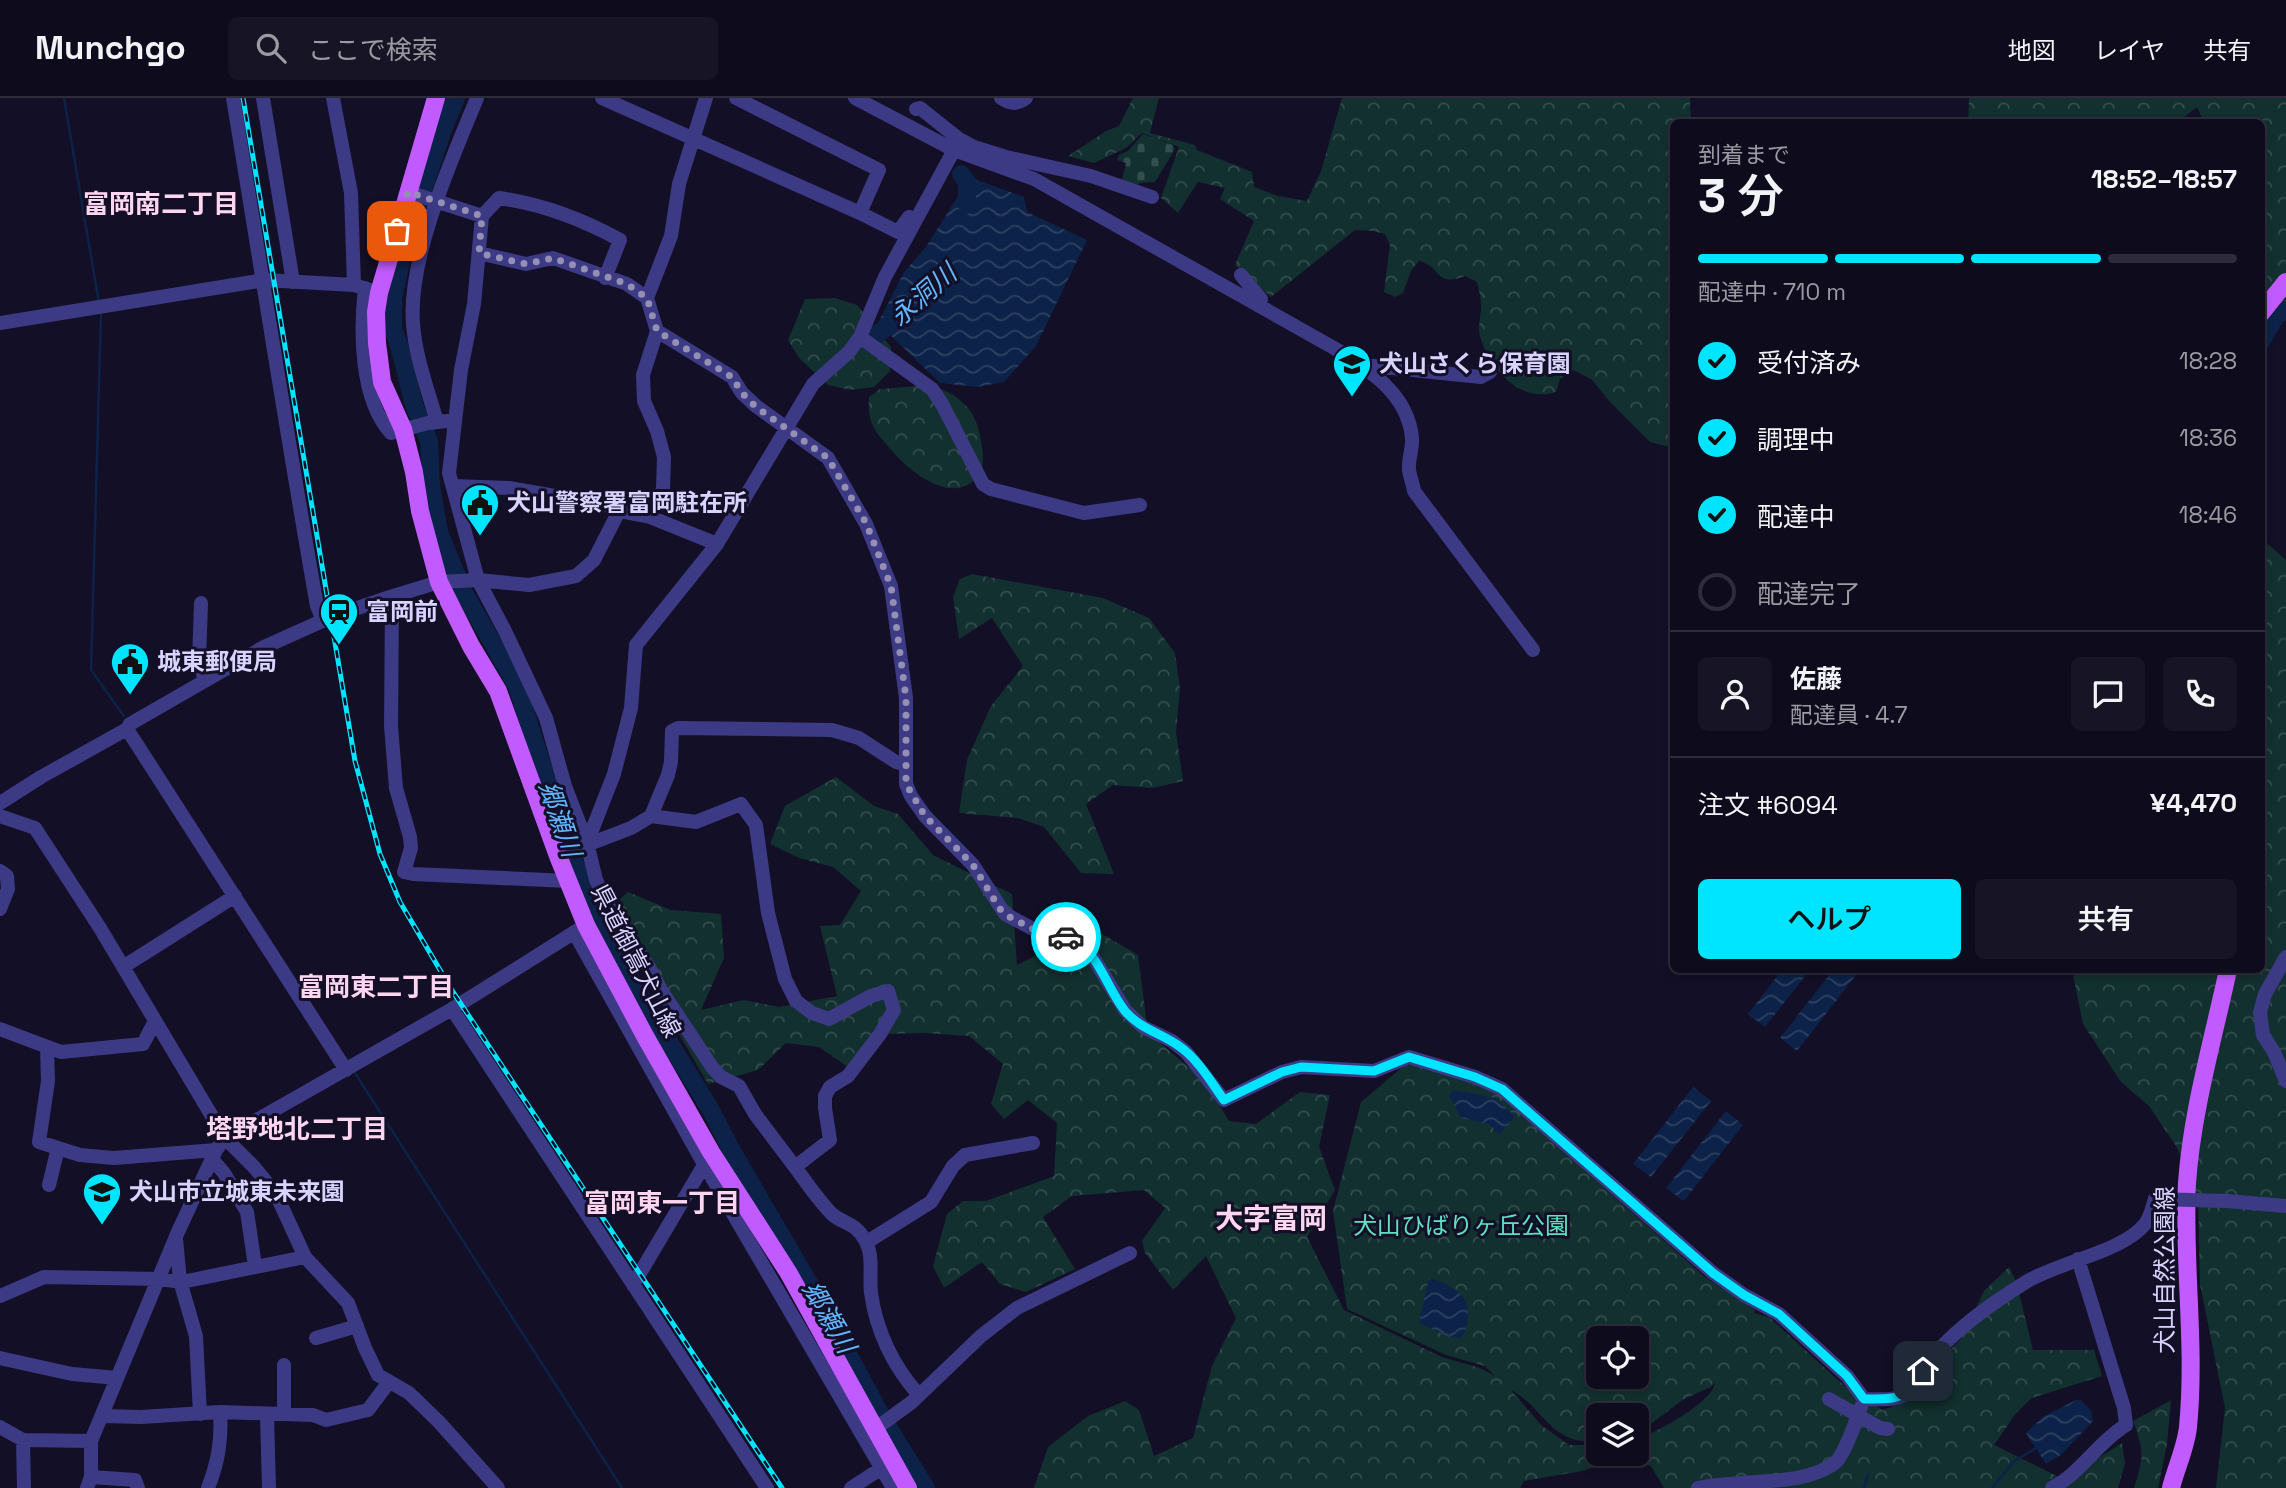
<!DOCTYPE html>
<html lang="ja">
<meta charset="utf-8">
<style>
:root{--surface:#0e0b1c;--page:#171425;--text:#f1f3f6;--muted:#9b9ba3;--line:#2e2b3b;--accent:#00e5ff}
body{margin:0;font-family:"Space Grotesk","Noto Sans JP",sans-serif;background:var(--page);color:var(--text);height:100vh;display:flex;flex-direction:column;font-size:26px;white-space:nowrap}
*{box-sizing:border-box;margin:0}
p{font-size:23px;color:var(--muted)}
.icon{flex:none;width:38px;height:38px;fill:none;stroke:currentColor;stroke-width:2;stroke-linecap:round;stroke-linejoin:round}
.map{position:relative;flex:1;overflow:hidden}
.details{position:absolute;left:1670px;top:21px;width:595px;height:854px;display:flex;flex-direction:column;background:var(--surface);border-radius:10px;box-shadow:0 4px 10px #0003,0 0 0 2px var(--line)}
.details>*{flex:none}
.buttons{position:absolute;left:1586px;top:1228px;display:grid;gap:14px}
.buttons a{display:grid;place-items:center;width:63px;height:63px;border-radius:10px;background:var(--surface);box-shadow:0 4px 10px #0003,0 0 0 2px var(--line);font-size:35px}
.pin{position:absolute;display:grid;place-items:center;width:60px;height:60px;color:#fff;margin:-30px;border-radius:14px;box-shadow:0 4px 10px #0006}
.courier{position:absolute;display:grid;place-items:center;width:70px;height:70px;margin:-35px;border:5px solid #00e5ff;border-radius:50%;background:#fff;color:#222;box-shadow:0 2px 9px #0007}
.summary em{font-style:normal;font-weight:600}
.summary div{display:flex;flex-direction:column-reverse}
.summary{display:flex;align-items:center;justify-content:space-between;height:119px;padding:0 28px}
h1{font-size:46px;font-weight:600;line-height:52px}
.bar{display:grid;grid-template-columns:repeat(4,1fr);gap:10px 7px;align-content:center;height:84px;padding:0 28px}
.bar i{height:9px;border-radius:5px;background:var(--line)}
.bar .on{background:var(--accent)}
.bar p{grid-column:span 4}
.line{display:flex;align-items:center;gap:18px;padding:0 28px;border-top:2px solid var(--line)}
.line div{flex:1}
.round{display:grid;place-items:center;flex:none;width:74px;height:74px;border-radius:10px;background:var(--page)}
ol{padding:0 28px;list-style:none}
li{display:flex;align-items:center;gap:21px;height:77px}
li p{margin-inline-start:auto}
li .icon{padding:7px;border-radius:50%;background:var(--accent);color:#111;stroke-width:4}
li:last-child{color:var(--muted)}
li i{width:38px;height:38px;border:4px solid var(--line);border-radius:50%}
.button{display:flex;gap:14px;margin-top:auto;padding:14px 28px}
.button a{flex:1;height:80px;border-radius:10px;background:var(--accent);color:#111;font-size:28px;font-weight:600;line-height:80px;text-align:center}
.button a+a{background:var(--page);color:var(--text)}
header{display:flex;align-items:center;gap:42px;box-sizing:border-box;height:98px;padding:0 35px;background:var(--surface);border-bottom:2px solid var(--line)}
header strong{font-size:33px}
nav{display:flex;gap:38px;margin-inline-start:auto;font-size:24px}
.search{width:490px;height:63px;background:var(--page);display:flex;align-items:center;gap:18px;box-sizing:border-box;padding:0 24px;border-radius:10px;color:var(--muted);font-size:26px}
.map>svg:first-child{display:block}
</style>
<header>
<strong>Munchgo</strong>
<div class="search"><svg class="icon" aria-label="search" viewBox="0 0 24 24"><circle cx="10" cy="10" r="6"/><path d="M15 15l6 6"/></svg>ここで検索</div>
<nav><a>地図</a><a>レイヤ</a><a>共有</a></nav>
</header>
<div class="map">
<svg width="2286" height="1390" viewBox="0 0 2286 1390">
<defs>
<pattern id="forest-crowns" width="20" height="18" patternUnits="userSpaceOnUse" patternTransform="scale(1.75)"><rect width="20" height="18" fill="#12302f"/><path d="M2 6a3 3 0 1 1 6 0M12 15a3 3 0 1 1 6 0" fill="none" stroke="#344d4e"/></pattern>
<pattern id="cemetery-stones" width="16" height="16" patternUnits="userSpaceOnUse" patternTransform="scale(1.75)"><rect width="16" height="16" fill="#12302f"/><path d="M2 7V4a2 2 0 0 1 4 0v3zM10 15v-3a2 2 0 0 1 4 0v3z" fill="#344d4e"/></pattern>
<pattern id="water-waves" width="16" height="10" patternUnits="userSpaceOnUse" patternTransform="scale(1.75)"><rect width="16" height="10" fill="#0c2248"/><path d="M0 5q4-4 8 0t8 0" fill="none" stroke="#2f4163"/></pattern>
</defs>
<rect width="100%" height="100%" fill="#130f26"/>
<path fill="url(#forest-crowns)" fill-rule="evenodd" d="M1133 0H1159L1150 35 1195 47 1197 52 1252 74 1254 89 1278 98 1307 103 1321 73 1342 0H1690L1691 24H1673V350L1650 344 1611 305 1592 282 1574 272 1560 281 1556 294C1520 306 1489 270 1480 238 1477 228 1482 216 1481 205 1481 198 1478 191 1477 184L1465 178C1434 190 1442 168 1419 163L1411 173 1403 195 1395 199 1384 194 1390 147 1385 136 1372 133 1355 132 1271 199 1235 167 1254 123 1220 101 1225 90 1198 84 1178 115 1161 100 1179 49 1142 35 1126 50 1094 65 1068 58 1106 33 1119 28Z
M1969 0H2286V218L2270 230 2261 246V24H2193L2202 20 2197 9 2178 24H1968Z
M835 200 857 207 891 249 890 273 874 289 850 292 828 287 799 260 788 242 805 201Z
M932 287C964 299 978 314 982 349 983 356 984 369 980 375 958 410 913 377 894 355 877 335 867 328 869 299L880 291Z
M2261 440 2286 462V1390H2216L2225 1310 2200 1186 2198 1097 2176 1048 2149 1008 2121 984 2083 926 2072 872H2261Z
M972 476 1103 500 1149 520 1175 555 1180 590 1176 634 1183 683 1153 690 1113 687 1086 706 1114 776 1081 775 1044 729 1018 720 959 715 967 662 991 608 1023 568 992 520 959 541 953 499 960 481Z
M836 679 874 708 898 716 933 757 1012 796 1017 867 1092 830 1138 857 1148 935 1205 983 1229 1023 1256 1026 1300 994 1330 997 1319 1049 1335 1092 1307 1139 1344 1212 1442 1259 1480 1270 1495 1278 1485 1268 1446 1257 1347 1211 1333 1113 1361 1004 1406 966C1439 970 1471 984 1501 998L1705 1179 1755 1212 1754 1215 1769 1219 1848 1291 1883 1312 1912 1301 1935 1267 1961 1241 1984 1193 2009 1169 2016 1183 2033 1252H2094L2102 1278 2032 1300 2016 1315 1994 1347 2071 1385 2095 1362 2122 1345 2125 1365 2118 1390H1664L1651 1368 1621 1360 1582 1373 1524 1383 1520 1390H1034L1048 1349 1088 1318 1125 1303 1139 1312 1154 1358 1193 1340 1212 1268 1236 1220 1206 1158 1173 1192 1145 1155 1142 1143 1165 1110 1144 1092 1072 1098 1043 1119 1075 1171 1026 1194 1000 1186 982 1164 944 1190 933 1168 947 1116 963 1103H986L1054 1078 1057 1025 1028 1002 1004 1021 991 1006 1003 966 969 938 926 935 885 936 855 974 819 949 786 945 758 972 708 986 649 885 620 801 628 794 671 812 721 816 724 860 701 912 744 902 779 909 837 898 820 828 840 827 861 793 833 769 799 760 770 746 785 708ZM1598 1241H1636V1279H1598ZM1715 1284C1714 1304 1655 1335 1636 1342V1356H1598V1347H1569L1541 1327 1511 1292C1545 1310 1549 1346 1598 1344V1318H1636V1337L1684 1301 1711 1289Z
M2171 1302 2167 1346 2158 1390H2134C2144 1359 2144 1353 2133 1323Z"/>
<path fill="url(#cemetery-stones)" d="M1143 36 1173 47 1175 51 1155 84 1140 85 1134 90 1122 82 1126 65 1117 62 1119 57 1128 53Z"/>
<path fill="url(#water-waves)" d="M974 81 1024 99 1027 114 1087 142 1036 248 1004 284 977 289 940 285 878 225 904 174 926 149 967 84Z
M1782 872H1810L1765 929 1748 916Z
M1833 872H1851L1857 876 1797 953 1780 940Z
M1693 989 1711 1003 1651 1079 1633 1066Z
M1454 992 1495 1000 1515 1018 1500 1037 1489 1026 1461 1020 1449 997Z
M1726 1013 1743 1027 1684 1103 1666 1090Z
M1429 1180C1439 1182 1452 1188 1460 1196 1471 1205 1470 1230 1461 1240L1450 1239 1419 1225Z
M2076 1302H2081L2091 1313 2093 1323 2062 1356 2046 1366 2026 1335 2044 1318Z"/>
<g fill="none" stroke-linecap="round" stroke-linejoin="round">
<path stroke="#0c2248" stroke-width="2.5" d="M64 0 99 205
M101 215 91 572 124 618
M353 972 622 1390
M1864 1390 1868 1376
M1992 1390 2013 1364 2036 1350"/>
<path stroke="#0c2248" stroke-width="18" d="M456 0 444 29 405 146 393 200V231L399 247 414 307 429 343 431 387 439 434 463 493 517 588 571 758 635 889 709 1009 732 1053 824 1211 883 1321 926 1390
M961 76 967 84V107
M877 237 901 216
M2261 244 2277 216 2286 213"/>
<path stroke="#3d3a85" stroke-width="14" d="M233 0C261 169 287 339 317 508L323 523
M263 0 293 184
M333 0 351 95 354 187
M602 0 860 115
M736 0 879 72 860 115 898 134 909 119
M855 0 954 52 1034 81 1334 250C1368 271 1408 295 1412 340 1413 350 1408 361 1409 372 1410 379 1413 386 1414 393L1533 552
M1001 0C1010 6 1017 7 1026 0
M916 11 920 10 959 41 974 49 1006 59 1091 78 1152 99
M408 94 482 118
M479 155 526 166 553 160 627 186 647 200 657 233 643 277 644 303 657 333 664 359 663 391 650 419
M1241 177 1261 201 1259 208
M605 180 620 142C582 121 542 106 499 100L482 118 474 206 461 272 449 375 478 482 505 533 546 620 565 688 587 745 596 782 618 827 628 836 650 871 661 892 712 969 721 979 739 988 755 1016 795 1069
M365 190C360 233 360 301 391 335L428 325 447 323
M647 200 671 138 679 86 706 0
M0 225 264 182 354 187 379 195
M657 233 732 279 742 295 756 308 828 360 866 426 891 488 906 600V686L911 698 925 718 973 767 1005 816 1035 832 1074 842 1091 856 1125 912 1143 929 1172 943 1186 954 1224 1002 1282 974 1301 969 1374 973 1409 959 1475 979 1502 991 1713 1175 1744 1197 1779 1216 1847 1278 1864 1301
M860 239 932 291 942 306 983 386 991 391 1084 415 1140 407
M1368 273 1373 268 1481 279 1490 274
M437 324C428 292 415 258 413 225 408 159 452 61 477 0
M453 388 509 390 606 407 619 413 650 419 717 446
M390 499 392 503 391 628 396 690 410 739 411 750 404 774 413 776 568 783
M201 505 199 563 205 583
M127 631 346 972
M0 705 41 679 127 631 130 626 262 550 331 519 390 499 439 484 478 482 529 487 576 478 594 462 619 413
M0 718 35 730 100 830 225 1040 254 1069 276 1096 305 1159 348 1205 365 1250 378 1277 409 1295 439 1324 498 1390
M651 718 668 677 671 664 672 633 678 630 832 632 859 640 896 664 904 666
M587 745 614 676 631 610 636 547 717 446 813 286 849 254 860 239 885 179 954 52
M558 758 631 730 651 718 696 724 741 706 756 727 768 815 785 881 796 903 812 915 829 921 871 898 888 893 894 912 880 936 848 978 830 989 825 998V1010L830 1042 795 1069C807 1085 818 1102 832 1116 844 1127 854 1123 865 1142 874 1157 869 1178 871 1195 876 1232 893 1268 918 1296
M0 773 7 778 8 791 0 811
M574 834 704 1066 893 1390
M2286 859 2265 896 2260 914 2263 937 2274 954 2286 983
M123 869 235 798
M452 911 767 1390
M0 931 61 954 143 946 155 923
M47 950 48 983 39 1044 80 1057 114 1060 216 1052
M212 1061 224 1075 247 1114 255 1168
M49 1087 58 1050
M2227 1103 2286 1108
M176 1141 180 1183 196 1238 200 1316
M867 1144 931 1104 953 1068 965 1057 1033 1045
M633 1187 707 1062
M0 1198 44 1179 159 1181 182 1184 305 1159
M316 1240 357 1228
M0 1260 72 1276 117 1280
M1864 1301C1879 1301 1898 1304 1910 1293 1922 1282 1927 1265 1938 1253 1960 1228 1997 1202 2026 1184 2058 1164 2123 1154 2145 1126 2151 1118 2152 1110 2155 1101
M284 1316V1267
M267 1317 269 1390
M102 1318 141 1319 220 1314 313 1317 326 1322 368 1312 389 1284
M0 1329 23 1342 91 1343
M875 1331 912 1304 981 1238 1017 1210 1130 1155
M23 1342 24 1390
M91 1379 135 1382 138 1390
M87 1390 91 1379V1343L177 1136 216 1052 225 1040 452 911 586 827
M208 1390C218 1364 222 1342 220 1314
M851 1390 888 1366
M1698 1390C1742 1380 1806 1390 1837 1363 1848 1348 1854 1327 1861 1309
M2052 1390C2082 1374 2098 1344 2126 1327L2124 1310 2078 1161"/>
<path stroke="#c25bff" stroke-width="18" d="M436 0 379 195 376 214 377 245 382 284 403 331 414 374 420 413 439 484 471 548 498 593 558 758 586 827 645 938 711 1054 788 1174 908 1390
M2261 215 2286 184
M2171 1390C2176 1370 2186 1349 2188 1329 2196 1247 2183 1166 2187 1085 2192 1013 2213 942 2228 872"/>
<g stroke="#00e5ff" stroke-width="5">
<path id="rail" d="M243 0 355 663 380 756 400 804 453 894 782 1390"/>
</g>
<use href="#rail" stroke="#130f26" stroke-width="2.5" stroke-dasharray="8" stroke-linecap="butt"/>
<path stroke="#3d3a85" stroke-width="14" d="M2155 1101 2227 1103
M1829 1301 1880 1330 1888 1331"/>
</g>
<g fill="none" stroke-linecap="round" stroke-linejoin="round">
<path stroke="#948fb3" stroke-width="7" stroke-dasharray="0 12.6" d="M397 133 408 94 482 118 479 155 526 166 553 160 627 186 647 200 657 233 732 279 742 295 756 309 828 360 866 425 891 488 906 600V686L925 718 973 767 1000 811 1008 818 1035 832 1066 839"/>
<path stroke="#00e5ff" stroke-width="9" d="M1066 839C1099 851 1105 888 1125 913 1140 931 1161 935 1179 948 1198 961 1211 984 1224 1002L1282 974 1301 969 1374 973 1409 959 1475 979 1502 991 1713 1175 1744 1197 1779 1216 1847 1278 1864 1301C1898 1301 1904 1302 1923 1273"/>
</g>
<defs>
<g id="school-pin" transform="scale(2.0125)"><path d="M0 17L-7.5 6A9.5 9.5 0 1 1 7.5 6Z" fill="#00e5ff" stroke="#130f26"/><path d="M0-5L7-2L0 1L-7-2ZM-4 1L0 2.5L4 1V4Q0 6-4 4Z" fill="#111"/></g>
<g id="civic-pin" transform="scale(2.0125)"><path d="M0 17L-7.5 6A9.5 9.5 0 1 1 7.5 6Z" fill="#00e5ff" stroke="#130f26"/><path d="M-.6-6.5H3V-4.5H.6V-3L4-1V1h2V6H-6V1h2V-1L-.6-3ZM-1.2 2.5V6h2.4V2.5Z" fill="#111"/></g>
<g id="station-pin" transform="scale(2.0125)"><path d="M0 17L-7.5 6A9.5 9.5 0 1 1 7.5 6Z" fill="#00e5ff" stroke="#130f26"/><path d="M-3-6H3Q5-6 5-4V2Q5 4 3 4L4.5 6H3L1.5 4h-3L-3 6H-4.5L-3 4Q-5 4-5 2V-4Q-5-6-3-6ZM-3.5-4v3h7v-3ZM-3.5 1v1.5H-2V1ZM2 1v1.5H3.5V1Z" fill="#111"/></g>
</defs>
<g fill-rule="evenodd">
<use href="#school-pin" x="1352" y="266"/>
<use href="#civic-pin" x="480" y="405"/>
<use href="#station-pin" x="339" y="514"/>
<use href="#civic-pin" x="130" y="564"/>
<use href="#school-pin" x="102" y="1094"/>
</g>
<g text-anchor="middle" stroke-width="6" stroke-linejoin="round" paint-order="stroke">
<g font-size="24" font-weight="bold" fill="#d9d4ff" stroke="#130f26" text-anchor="start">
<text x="1379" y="274">犬山さくら保育園</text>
<text x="507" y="413">犬山警察署富岡駐在所</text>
<text x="366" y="522">富岡前</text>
<text x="157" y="572">城東郵便局</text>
<text x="129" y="1102">犬山市立城東未来園</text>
</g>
<g font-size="24" fill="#d9d4ff" stroke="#130f26">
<text transform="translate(636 863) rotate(63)" y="8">県道御嵩犬山線</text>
<text transform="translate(2165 1172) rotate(-90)" y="8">犬山自然公園線</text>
</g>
<g font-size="24" fill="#5fe0c0" stroke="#130f26">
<text x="1461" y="1136">犬山ひばりヶ丘公園</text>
</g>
<g font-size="26" font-weight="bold" fill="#ffd6f0" stroke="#130f26">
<text x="161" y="115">富岡南二丁目</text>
<text x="376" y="898">富岡東二丁目</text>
<text x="297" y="1040">塔野地北二丁目</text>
<text x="662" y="1114">富岡東一丁目</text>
</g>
<g font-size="26" font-style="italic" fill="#62b6ff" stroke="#130f26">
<text transform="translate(923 197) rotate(-41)" y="9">永洞川</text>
<text transform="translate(560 721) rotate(71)" y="9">郷瀬川</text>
<text transform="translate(829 1219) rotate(60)" y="9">郷瀬川</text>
</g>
<g font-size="28" font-weight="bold" fill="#ffd6f0" stroke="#130f26">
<text x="1271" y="1130">大字富岡</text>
</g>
</g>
</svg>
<div class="buttons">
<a><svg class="icon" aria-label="locate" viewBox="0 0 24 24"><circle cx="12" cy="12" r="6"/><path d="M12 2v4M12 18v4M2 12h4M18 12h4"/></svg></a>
<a><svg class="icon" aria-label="layers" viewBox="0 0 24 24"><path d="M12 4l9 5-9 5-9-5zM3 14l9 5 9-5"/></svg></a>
</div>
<div class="pin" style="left:397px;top:133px;background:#ea580c"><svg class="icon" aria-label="bag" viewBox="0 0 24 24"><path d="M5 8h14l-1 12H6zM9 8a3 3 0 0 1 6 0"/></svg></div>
<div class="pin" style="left:1923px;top:1273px;background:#1f2937"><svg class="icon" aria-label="home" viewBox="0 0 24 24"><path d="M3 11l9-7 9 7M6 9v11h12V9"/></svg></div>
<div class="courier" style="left:1066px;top:839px"><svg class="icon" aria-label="car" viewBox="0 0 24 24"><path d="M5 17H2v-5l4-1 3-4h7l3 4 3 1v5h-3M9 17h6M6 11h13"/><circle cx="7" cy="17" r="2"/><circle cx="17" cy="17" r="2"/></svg></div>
<section class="details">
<div class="summary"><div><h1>3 分</h1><p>到着まで</p></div><em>18:52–18:57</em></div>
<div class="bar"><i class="on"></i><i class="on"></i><i class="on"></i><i></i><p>配達中 · 710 m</p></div>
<ol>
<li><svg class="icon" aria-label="check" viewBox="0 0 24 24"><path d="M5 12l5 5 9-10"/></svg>受付済み<p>18:28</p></li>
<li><svg class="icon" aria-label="check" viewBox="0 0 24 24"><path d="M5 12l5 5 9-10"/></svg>調理中<p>18:36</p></li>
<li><svg class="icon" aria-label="check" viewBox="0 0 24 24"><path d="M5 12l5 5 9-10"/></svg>配達中<p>18:46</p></li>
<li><i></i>配達完了</li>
</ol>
<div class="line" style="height:126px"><a class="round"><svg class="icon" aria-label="person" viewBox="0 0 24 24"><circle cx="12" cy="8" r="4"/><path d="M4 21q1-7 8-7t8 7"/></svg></a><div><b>佐藤</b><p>配達員 · 4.7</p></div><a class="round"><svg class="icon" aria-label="chat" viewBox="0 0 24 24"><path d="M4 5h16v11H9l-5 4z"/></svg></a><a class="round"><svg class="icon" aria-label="phone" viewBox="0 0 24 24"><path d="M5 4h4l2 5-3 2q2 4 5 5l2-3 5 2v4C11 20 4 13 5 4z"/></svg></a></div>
<div class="line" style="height:91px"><div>注文 #6094</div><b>¥4,470</b></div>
<div class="button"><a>ヘルプ</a><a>共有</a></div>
</section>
</div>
